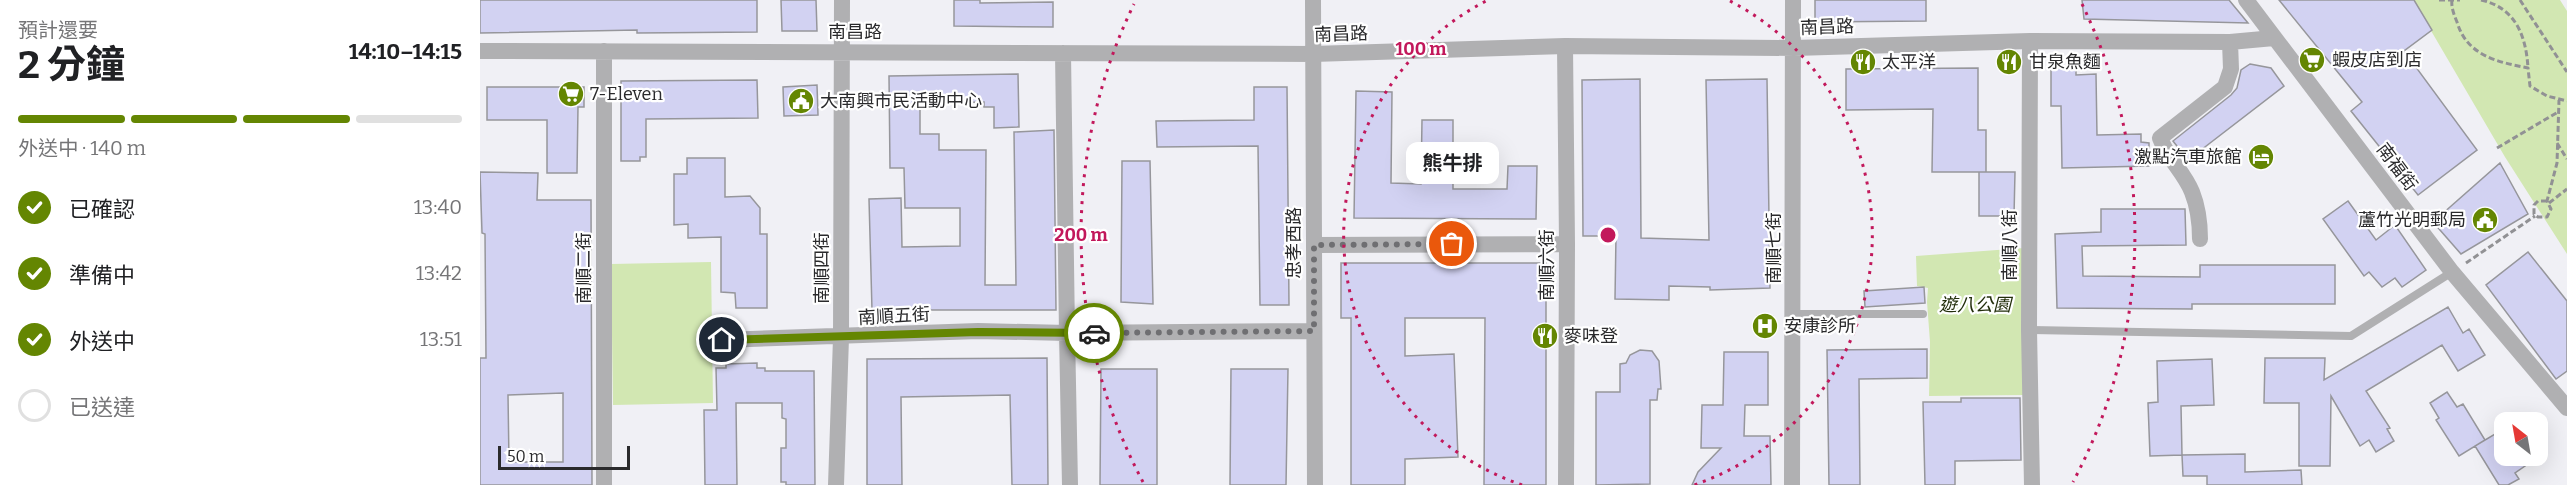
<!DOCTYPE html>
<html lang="zh-TW">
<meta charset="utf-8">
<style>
:root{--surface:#fff;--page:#f6f6f6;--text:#202124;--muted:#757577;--line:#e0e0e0;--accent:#648602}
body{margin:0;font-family:Bitter,"Noto Sans TC",serif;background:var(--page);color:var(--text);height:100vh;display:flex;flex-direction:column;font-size:22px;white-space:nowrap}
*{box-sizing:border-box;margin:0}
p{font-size:20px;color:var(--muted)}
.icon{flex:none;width:33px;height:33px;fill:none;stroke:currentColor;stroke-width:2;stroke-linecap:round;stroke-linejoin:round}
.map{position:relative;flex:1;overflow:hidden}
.drawer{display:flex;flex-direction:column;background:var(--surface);width:480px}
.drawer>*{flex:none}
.needle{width:39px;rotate:329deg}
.controls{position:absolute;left:2014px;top:412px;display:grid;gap:12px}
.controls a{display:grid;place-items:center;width:54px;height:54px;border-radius:12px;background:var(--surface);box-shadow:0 6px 24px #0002;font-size:30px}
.scale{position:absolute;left:18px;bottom:15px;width:132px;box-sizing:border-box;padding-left:6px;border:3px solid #2a2a2c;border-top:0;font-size:16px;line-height:21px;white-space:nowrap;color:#2a2a2c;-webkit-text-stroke:4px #fff;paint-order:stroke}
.pin{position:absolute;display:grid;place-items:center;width:51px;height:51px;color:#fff;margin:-26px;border:3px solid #fff;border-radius:50%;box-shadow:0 2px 6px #0007}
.courier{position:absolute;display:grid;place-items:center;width:60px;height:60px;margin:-30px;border:4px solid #648602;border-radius:50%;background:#fff;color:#222;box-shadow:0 2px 8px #0007}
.bubble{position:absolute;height:42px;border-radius:12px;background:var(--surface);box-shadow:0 6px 24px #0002;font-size:20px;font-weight:700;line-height:42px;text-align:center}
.head em{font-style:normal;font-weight:700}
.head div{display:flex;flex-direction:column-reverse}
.head{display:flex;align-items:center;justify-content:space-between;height:102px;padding:0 18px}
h1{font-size:39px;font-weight:700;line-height:45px}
.bar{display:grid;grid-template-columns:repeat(4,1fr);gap:9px 6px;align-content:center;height:72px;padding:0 18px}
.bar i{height:8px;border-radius:4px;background:var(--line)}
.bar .active{background:var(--accent)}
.bar p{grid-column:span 4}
ol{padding:0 18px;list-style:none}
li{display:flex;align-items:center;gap:18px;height:66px}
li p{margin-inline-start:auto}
li .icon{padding:6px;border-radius:50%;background:var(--accent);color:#fff;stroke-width:4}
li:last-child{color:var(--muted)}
li i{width:33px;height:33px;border:3px solid var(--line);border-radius:50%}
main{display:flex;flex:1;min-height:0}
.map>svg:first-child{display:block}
</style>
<main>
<section class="drawer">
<div class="head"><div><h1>2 分鐘</h1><p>預計還要</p></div><em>14:10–14:15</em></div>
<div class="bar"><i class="active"></i><i class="active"></i><i class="active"></i><i></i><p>外送中 · 140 m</p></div>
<ol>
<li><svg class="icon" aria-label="check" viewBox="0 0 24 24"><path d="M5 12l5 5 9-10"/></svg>已確認<p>13:40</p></li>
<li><svg class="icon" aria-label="check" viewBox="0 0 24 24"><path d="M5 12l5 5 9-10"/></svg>準備中<p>13:42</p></li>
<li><svg class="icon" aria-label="check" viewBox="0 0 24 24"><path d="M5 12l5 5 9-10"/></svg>外送中<p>13:51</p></li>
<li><i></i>已送達</li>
</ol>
</section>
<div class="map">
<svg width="2087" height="485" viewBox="0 0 2087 485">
<rect width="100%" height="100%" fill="#f0f0f5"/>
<path fill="#d2e7b2" d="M1933 0H2080L2087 11V254L2025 157Z
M1544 248V395L1449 396 1450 342 1447 302 1448 288 1437 286 1436 256Z
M231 262 233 403 133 405 131 264Z"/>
<path fill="#d2d2f2" stroke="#96969b" stroke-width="1.5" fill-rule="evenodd" d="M0 0H277V32L157 33V30L0 33Z
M301 0H336L337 31H302Z
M474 0H500V3L573 2V27L474 26Z
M1335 0H1446V21L1335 22Z
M1602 0H1749L1768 23 1604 19Z
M1799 0H1934L1952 30 1924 51 1997 150 1938 195 1871 111 1882 102Z
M1770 64 1791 68 1804 86 1708 160 1693 141 1751 95 1757 88 1761 70Z
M1596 67V75L1616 74 1617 135 1661 134V142L1669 143V166L1582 168 1581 106H1571V68Z
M1498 68V130H1506V172H1452L1453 109 1366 110V69Z
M538 74 539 127 514 128V107H504V102L440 103V134H459V150H506L505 285H536L534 132 574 130 576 310H392L389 199 421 198 422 247 480 246V208H425L424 168H410L409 76Z
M1160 79 1161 238 1229 240 1226 80 1287 79 1290 288 1230 290V287L1189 286V300L1135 299 1136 236H1103L1102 80Z
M277 80 278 118 166 119V157H160V161H141V81Z
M337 85 338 115 304 116 303 87Z
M7 87H104V107H98L97 173H67V120H7Z
M774 87H807L809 305H780L778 146 677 147 676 121 774 120Z
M876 91 912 92 911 183 941 184 942 120H973V189H1027L1028 166H1057L1056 219 874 218Z
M207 158H245V197L270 196 280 208V234H287V308H256L255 293 241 292V237L208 238V224L194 225V174H207Z
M642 161H670L673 304 641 302Z
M2020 163 2048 214 1981 254 1953 222Z
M0 172 58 173 57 200H111L112 485H0V358H6L5 234 2 233ZM83 393V462H29L28 395Z
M1499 172H1535L1534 216H1499Z
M1868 201 1896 240 1915 225 1946 270 1922 287 1915 278 1902 287 1889 272 1884 276 1843 219Z
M1621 209H1705L1706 245 1602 246 1603 276 1720 277V265H1855V304H1712V309L1577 308 1575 234 1621 232Z
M2048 252 2087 301V371L2076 379 2006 285Z
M861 263H1066V485H1004L1005 318H925V356L974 354 978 457 925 459V485H871V318H861Z
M1444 287 1445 303 1385 307 1384 291Z
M1968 307 1983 333 1989 329 2005 355 1978 371 1962 345 1886 391 1910 428 1907 429 1914 441 1896 452 1889 440 1880 446 1851 396 1850 466H1819V403H1784L1785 358H1845L1844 380Z
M1447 349V378L1379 379 1380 485H1349L1347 350Z
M1160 350 1172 351 1179 361 1181 389H1178L1177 400H1170V484L1116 485V392H1140V364L1146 363 1150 355Z
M1244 352H1288V405H1265L1264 436H1290L1291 485H1212L1218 472 1241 448H1221L1222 405H1243Z
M567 358 568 485H532L530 395 421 397 422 485H387V359Z
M1732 359 1734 405 1701 406 1702 455 1670 456 1668 403 1678 402 1677 361Z
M277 363V368H285V371H334L335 485H306V482H301V448H306V419L302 418V403H256L257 485H225L224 410H237L236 368H246V364Z
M621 369H677V485H620Z
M751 369H808L806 485H750Z
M1967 392 1977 407 1983 404 2005 440 1979 456 1956 420 1959 418 1950 403Z
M1481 398H1540L1541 460 1475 461V485H1445L1443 402H1481Z
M2025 428V456H2039L2045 466 2035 473 2039 479 2028 485H2019L1995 446Z
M1765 454V472L1821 470 1822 485H1727V476H1703L1702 455Z"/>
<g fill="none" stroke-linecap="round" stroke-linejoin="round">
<path stroke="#919194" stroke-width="3" stroke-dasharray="6 3" stroke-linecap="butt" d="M1959 0H1980
M1972 0C1971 7 1974 15 1977 22 1987 56 2018 62 2048 68L2050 86 2067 96 2087 101
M2001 0C2036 8 2046 36 2048 68
M2040 0 2087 72
M2077 143 2087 159
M2017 148 2078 112
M2067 201H2058L2054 205V214L2058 217H2067L2071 209 2067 201 2077 163 2079 100
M2069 203 2087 189
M1986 263 2055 216"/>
<path stroke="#b0b0b2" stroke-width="8" d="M1313 314H1443
M1549 330 1871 336 1972 272"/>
<path stroke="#b0b0b2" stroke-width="16" d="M833 0 835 485
M1766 0 1972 272 2087 408
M1550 41 1549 330 1552 485
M1085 46 1087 244 1086 485
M0 51 833 54 1085 46 1314 48 1550 41 1750 42 1794 38
M1720 239C1720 223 1718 207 1712 192 1704 172 1687 158 1680 138L1745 87 1751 69 1750 42
M834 245 1087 244
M242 340 498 331 587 333 583 53
M124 485V51
M356 485 361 338 362 0
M590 485 587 333 834 331
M1312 485 1313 0"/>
</g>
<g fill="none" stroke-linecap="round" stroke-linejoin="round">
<path stroke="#6f6f72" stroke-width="6" stroke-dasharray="0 10.8" d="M614 333 834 331V245L972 244"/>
<path stroke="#648602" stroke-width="8" d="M242 340 498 332 614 333"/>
</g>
<g fill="none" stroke="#c2185b" stroke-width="3" stroke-dasharray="3 6">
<path d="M1042 485A264 264 0 0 1 1006 1M1250 1A264 264 0 0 1 1214 485"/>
<path d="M663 482A527 527 0 0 1 654 4M1602 4A527 527 0 0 1 1593 482"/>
</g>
<defs>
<g id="supermarket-disc" transform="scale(1.35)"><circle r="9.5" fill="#648602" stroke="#fff"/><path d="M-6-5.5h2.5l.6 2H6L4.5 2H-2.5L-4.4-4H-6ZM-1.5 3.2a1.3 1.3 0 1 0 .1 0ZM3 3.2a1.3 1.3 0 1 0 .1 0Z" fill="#fff"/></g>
<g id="restaurant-disc" transform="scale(1.35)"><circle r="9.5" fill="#648602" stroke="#fff"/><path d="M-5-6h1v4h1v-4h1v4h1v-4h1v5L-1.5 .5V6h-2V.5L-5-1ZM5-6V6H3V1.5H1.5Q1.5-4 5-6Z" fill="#fff"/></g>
<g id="civic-disc" transform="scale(1.35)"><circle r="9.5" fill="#648602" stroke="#fff"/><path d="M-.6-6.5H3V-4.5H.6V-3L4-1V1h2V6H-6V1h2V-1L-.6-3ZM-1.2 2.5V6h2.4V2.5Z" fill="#fff"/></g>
<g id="hotel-disc" transform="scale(1.35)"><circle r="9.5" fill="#648602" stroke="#fff"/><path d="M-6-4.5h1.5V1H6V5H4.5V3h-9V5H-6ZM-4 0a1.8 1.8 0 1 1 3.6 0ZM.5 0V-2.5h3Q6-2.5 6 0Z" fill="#fff"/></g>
<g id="hospital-disc" transform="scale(1.35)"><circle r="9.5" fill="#648602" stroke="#fff"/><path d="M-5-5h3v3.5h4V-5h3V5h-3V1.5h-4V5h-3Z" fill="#fff"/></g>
</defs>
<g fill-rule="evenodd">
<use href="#supermarket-disc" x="1832" y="60"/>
<use href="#restaurant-disc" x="1383" y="62"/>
<use href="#restaurant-disc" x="1529" y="62"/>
<use href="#supermarket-disc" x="91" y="94"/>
<use href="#civic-disc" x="321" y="101"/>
<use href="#hotel-disc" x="1781" y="157"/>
<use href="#civic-disc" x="2005" y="220"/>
<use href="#hospital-disc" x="1285" y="326"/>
<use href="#restaurant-disc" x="1065" y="336"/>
</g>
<g text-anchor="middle" stroke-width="4.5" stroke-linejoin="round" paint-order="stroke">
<g font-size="18" fill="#2a2a2c" stroke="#fff">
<text transform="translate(1347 27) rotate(-2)" y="6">南昌路</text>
<text x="375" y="38">南昌路</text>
<text transform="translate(861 34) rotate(-2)" y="6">南昌路</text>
<text transform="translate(1917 167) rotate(53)" y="6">南福街</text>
<text transform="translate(814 243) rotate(-90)" y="6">忠孝西路</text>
<text transform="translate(1530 245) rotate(-90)" y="6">南順八街</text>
<text transform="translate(1294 248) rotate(-90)" y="6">南順七街</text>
<text transform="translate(1067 265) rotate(-90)" y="6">南順六街</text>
<text transform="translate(104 268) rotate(-90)" y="6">南順二街</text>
<text transform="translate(342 268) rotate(-90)" y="6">南順四街</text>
<text transform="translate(414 316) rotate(-3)" y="6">南順五街</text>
</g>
<g font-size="18" fill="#2a2a2c" stroke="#fff" text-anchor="start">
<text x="1852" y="66">蝦皮店到店</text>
<text x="1402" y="68">太平洋</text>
<text x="1549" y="68">甘泉魚麵</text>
<text x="110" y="100">7-Eleven</text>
<text x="340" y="107">大南興市民活動中心</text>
<text x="1762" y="163" text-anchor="end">激點汽車旅館</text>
<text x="1986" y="226" text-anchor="end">蘆竹光明郵局</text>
<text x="1304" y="332">安康診所</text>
<text x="1084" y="342">麥味登</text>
</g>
<g font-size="18" font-style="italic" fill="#222e0b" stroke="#fff">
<text x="1495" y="311">遊八公園</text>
</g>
</g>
<circle cx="1128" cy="235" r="9" fill="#c2185b" stroke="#fff" stroke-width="3"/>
<g font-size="18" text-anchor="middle" font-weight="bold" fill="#c2185b" stroke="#fff" stroke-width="4.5" stroke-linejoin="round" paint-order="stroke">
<text x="941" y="55">100 m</text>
<text x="601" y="241">200 m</text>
</g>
</svg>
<div class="controls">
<a><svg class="needle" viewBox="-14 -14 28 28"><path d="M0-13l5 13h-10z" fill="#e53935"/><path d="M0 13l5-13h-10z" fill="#757577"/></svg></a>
</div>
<div class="scale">50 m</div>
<div class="pin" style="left:972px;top:244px;background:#ea580c"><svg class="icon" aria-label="bag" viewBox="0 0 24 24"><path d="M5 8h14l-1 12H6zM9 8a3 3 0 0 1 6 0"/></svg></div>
<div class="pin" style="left:242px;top:340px;background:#1f2937"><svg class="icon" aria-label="home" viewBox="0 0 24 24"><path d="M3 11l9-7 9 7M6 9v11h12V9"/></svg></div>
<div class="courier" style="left:614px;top:333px"><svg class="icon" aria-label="car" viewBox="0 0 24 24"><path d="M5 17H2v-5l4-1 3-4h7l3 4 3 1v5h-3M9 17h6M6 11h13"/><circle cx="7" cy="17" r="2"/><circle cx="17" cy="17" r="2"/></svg></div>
<div class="bubble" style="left:926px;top:142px;width:93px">熊牛排</div>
</div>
</main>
